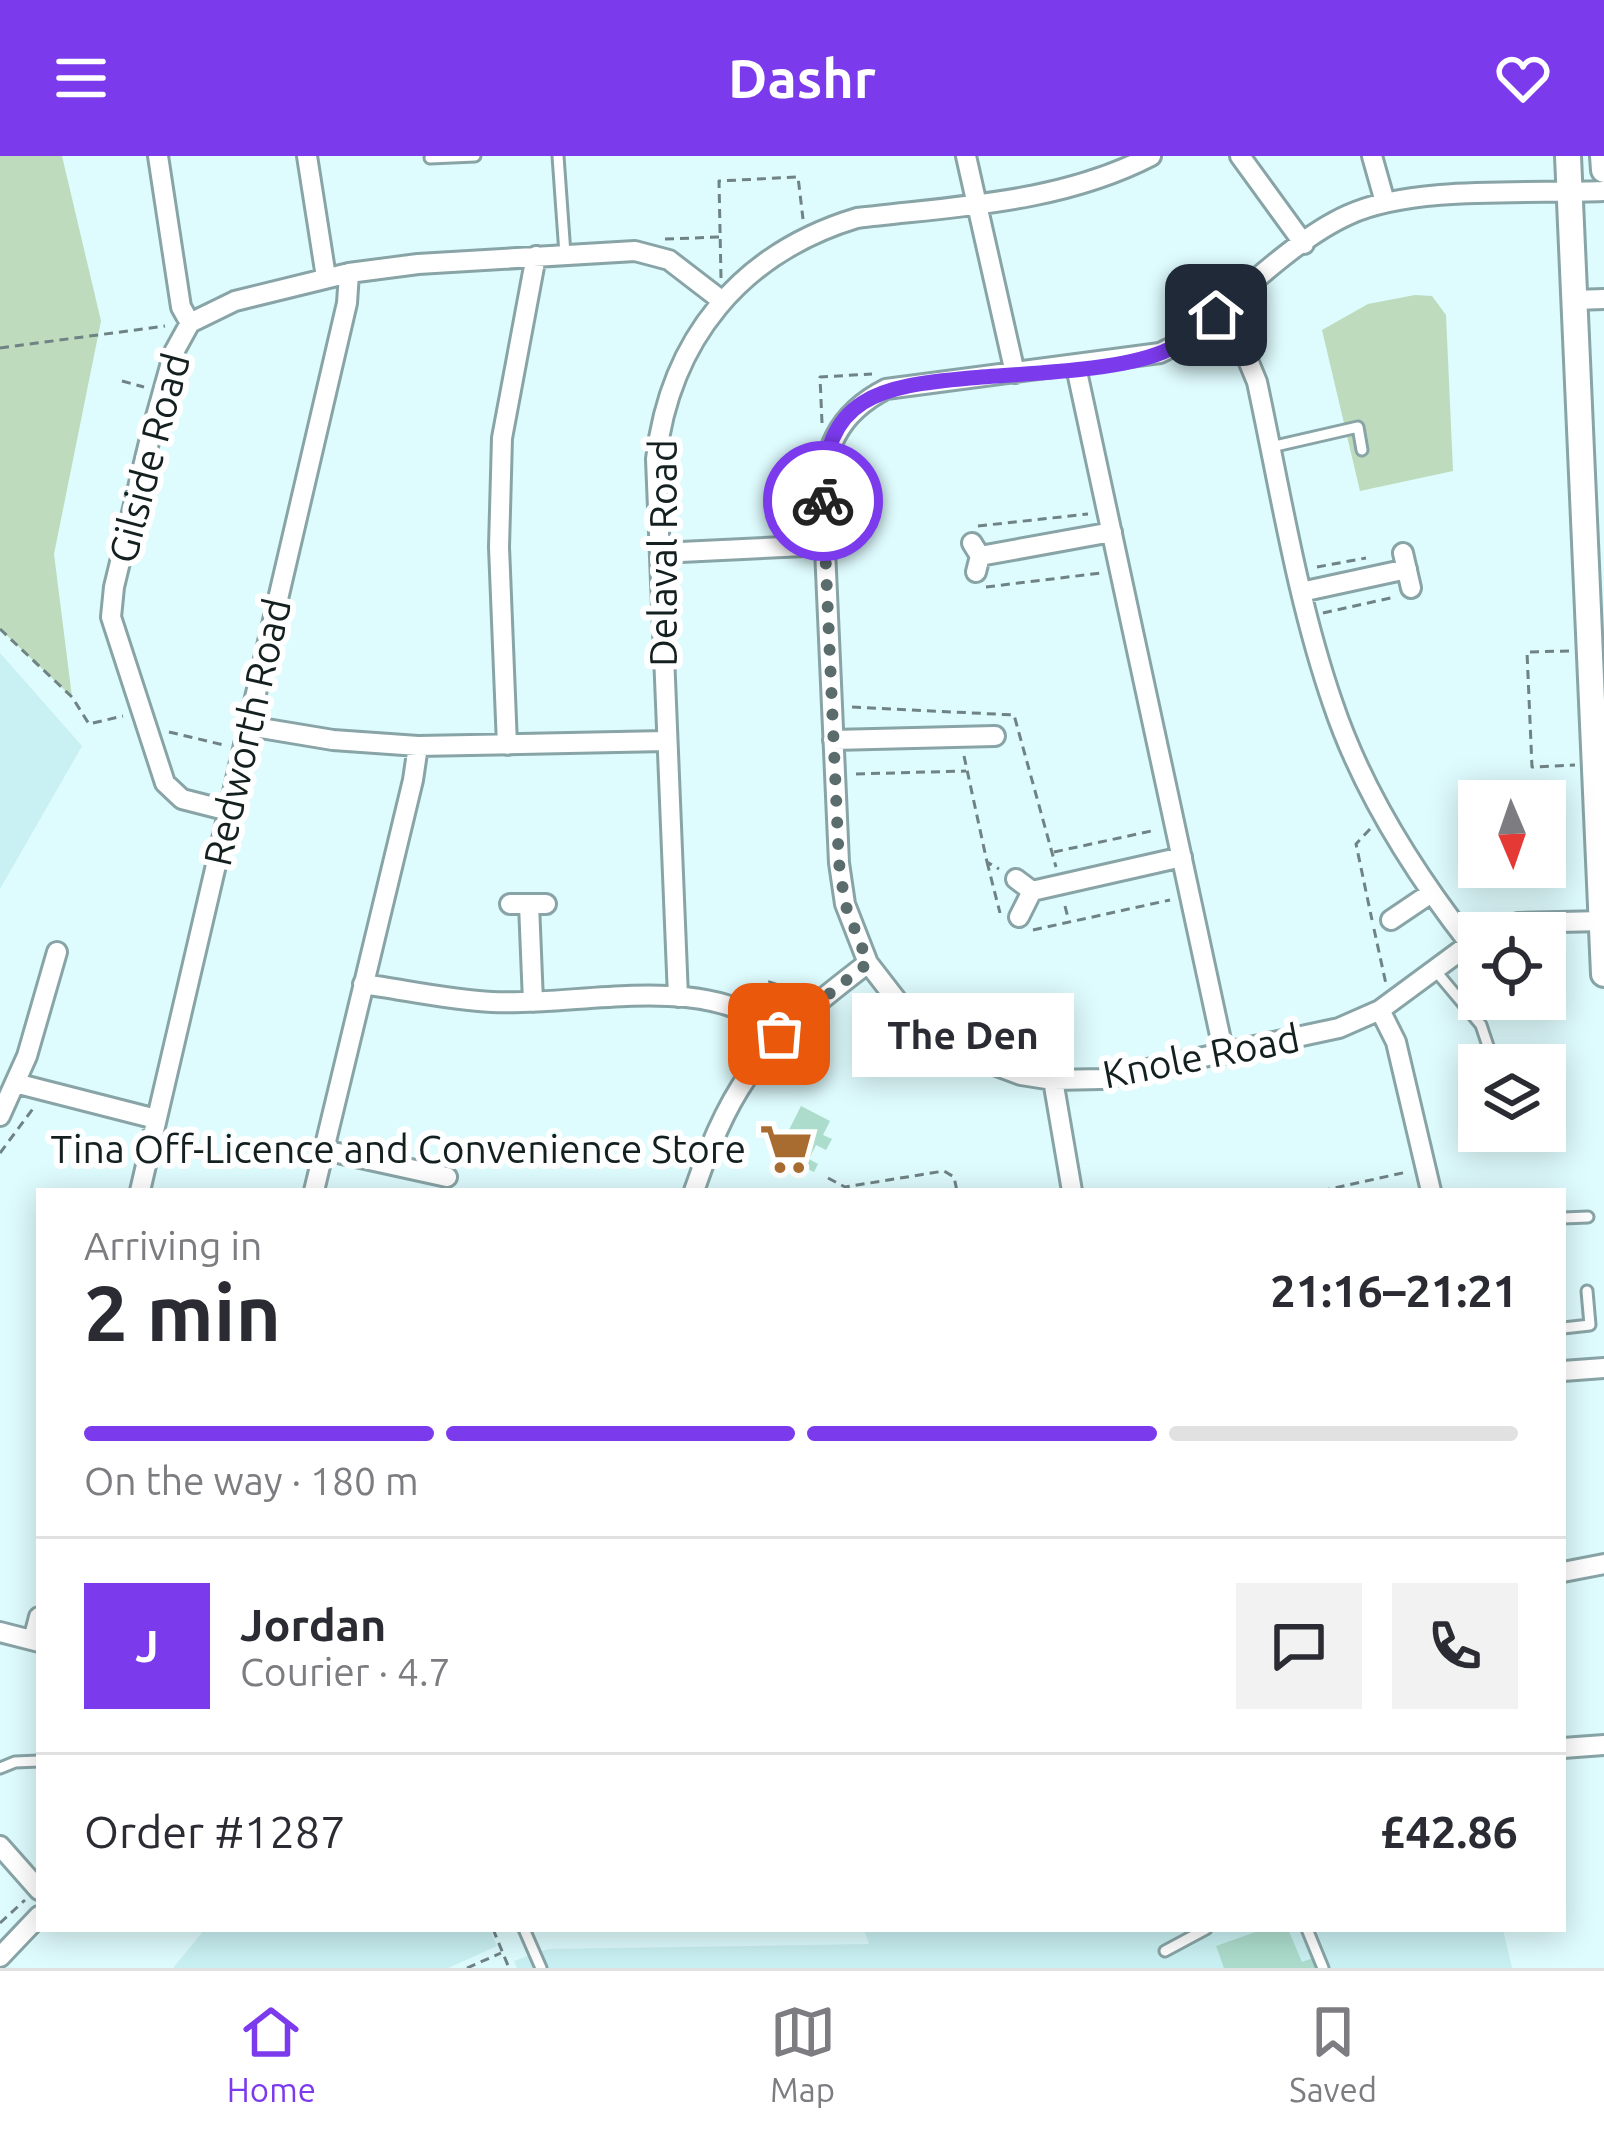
<!DOCTYPE html>
<meta charset="utf-8">
<style>
:root{--surface:#fff;--page:#f2f2f3;--text:#2b2b33;--muted:#7c7c81;--line:#e1e1e2;--accent:#7c3aed}
body{margin:0;font-family:Ubuntu,sans-serif;background:var(--page);color:var(--text);height:100vh;display:flex;flex-direction:column;font-size:45px;white-space:nowrap}
*{box-sizing:border-box;margin:0}
p{font-size:39px;color:var(--muted)}
.icon{flex:none;width:66px;height:66px;fill:none;stroke:currentColor;stroke-width:2;stroke-linecap:round;stroke-linejoin:round}
.map{position:relative;flex:1;overflow:hidden}
.sheet{position:absolute;left:36px;top:1032px;width:1530px;height:744px;display:flex;flex-direction:column;background:var(--surface);border-radius:0px;box-shadow:0 6px 30px #0003}
.sheet>*{flex:none}
.needle{width:78px;rotate:178deg}
.buttons{position:absolute;left:1458px;top:624px;display:grid;gap:24px}
.buttons a{display:grid;place-items:center;width:108px;height:108px;border-radius:0px;background:var(--surface);box-shadow:0 6px 30px #0003;font-size:60px}
.pin{position:absolute;display:grid;place-items:center;width:102px;height:102px;color:#fff;margin:-51px;border-radius:24px;box-shadow:0 6px 18px #0006}
.courier{position:absolute;display:grid;place-items:center;width:120px;height:120px;margin:-60px;border:9px solid #7c3aed;border-radius:50%;background:#fff;color:#222;box-shadow:0 3px 15px #0007}
.bubble{position:absolute;height:84px;border-radius:0px;background:var(--surface);box-shadow:0 6px 30px #0003;font-size:39px;font-weight:600;line-height:84px;text-align:center}
.summary em{font-style:normal;font-weight:600}
.summary div{display:flex;flex-direction:column-reverse}
.summary{display:flex;align-items:center;justify-content:space-between;height:204px;padding:0 48px}
h1{font-size:78px;font-weight:600;line-height:90px}
.bar{display:grid;grid-template-columns:repeat(4,1fr);gap:18px 12px;align-content:center;height:144px;padding:0 48px}
.bar i{height:15px;border-radius:9px;background:var(--line)}
.bar .active{background:var(--accent)}
.bar p{grid-column:span 4}
.line{display:flex;align-items:center;gap:30px;padding:0 48px;border-top:3px solid var(--line)}
.line div{flex:1}
.round{display:grid;place-items:center;flex:none;width:126px;height:126px;border-radius:0px;background:var(--page)}
header{display:flex;justify-content:space-between;align-items:center;height:156px;padding:0 48px;background:var(--accent);color:#fff;font-size:54px;font-weight:600}
.tab-bar{display:flex;justify-content:space-around;align-items:center;height:168px;border-top:3px solid var(--line);background:var(--surface);font-size:33px;color:var(--muted)}
.tab-bar a{display:grid;justify-items:center;gap:6px}
.tab-bar .active{color:var(--accent)}
.map>svg:first-child{display:block}
</style>
<header><svg class="icon" aria-label="menu" viewBox="0 0 24 24"><path d="M4 6h16M4 12h16M4 18h16"/></svg>Dashr<svg class="icon" aria-label="heart" viewBox="0 0 24 24"><path d="M12 20l-8-8c-3-5 5-10 8-4 3-6 11-1 8 4z"/></svg></header>
<div class="map">
<svg width="1604" height="1812" viewBox="0 0 1604 1812">
<rect width="100%" height="100%" fill="#defbfd"/>
<path fill="#c9f0f2" d="M0 497 82 590 0 733Z
M205 1773H490L497 1790 448 1812H173Z
M864 1773H1503L1512 1812H517L514 1805 548 1793 869 1788Z"/>
<path fill="#bedbbe" d="M0 0H62L101 165 54 398 72 541 0 473Z
M1415 139 1432 140 1446 159 1453 315 1360 335 1322 174 1368 148Z"/>
<path fill="#acdccc" d="M801 950 830 965 823 979 832 983 826 994 816 989 809 1003 818 1008 814 1016 777 998Z
M1264 1773H1288L1302 1806 1313 1802 1317 1812H1224L1216 1790Z"/>
<g fill="none" stroke-linecap="round" stroke-linejoin="round">
<g stroke="#89a4a6" stroke-width="15">
<path id="service" d="M558 0 565 98
M430 2 475 0
M1271 291 1358 271 1362 294
M1434 813 1481 869 1490 896
M1563 1062 1588 1061
M1563 1172 1590 1169 1587 1135
M0 1612 15 1606 39 1605
M524 1773 541 1812
M1307 1773 1323 1812
M1165 1795 1206 1773"/>
</g>
<g stroke="#89a4a6" stroke-width="24">
<path id="minor" d="M158 0 181 151 190 167
M307 0 326 121
M966 0 1015 217
M1240 0 1304 88
M1372 0 1385 46
M1574 144 1604 143
M1217 159 1243 192 1257 226C1280 333 1297 444 1333 548 1362 634 1413 715 1469 787
M1076 211 1224 898
M972 387 980 400 976 416
M660 397 825 389
M1403 397 1411 432
M980 400 1112 376
M1301 436 1407 413
M249 570 333 584 418 590 666 585
M833 584 995 580
M507 589 499 391 502 282 536 100
M229 655 182 643 165 627 111 461 114 431 150 282 174 196 190 167 235 145 349 117 418 108 635 95 669 104 721 144
M1016 723 1032 735 1182 701
M510 748H546
M529 748 533 846
M1019 761 1032 735
M1391 764 1431 737
M1485 777 1518 767 1604 765
M1479 781 1380 854 1339 872 1101 923 1053 924 1021 919 965 898 921 871 902 851 868 807 845 748 839 707 823 348C822 295 837 258 886 233L1160 197 1180 187C1230 149 1292 84 1348 59 1412 29 1532 38 1604 35
M363 828C406 834 449 844 492 846 580 851 709 813 779 878
M678 841 656 303C670 183 741 97 857 62 957 50 1060 47 1151 0
M1380 854 1396 886 1431 1035
M1053 924 1072 1035
M15 927 156 963
M0 960 27 900 57 796
M324 994 447 1021
M140 1035 347 147 349 117
M314 1035 413 624 418 590
M694 1035C735 915 770 882 868 807
M1563 1215 1604 1212
M1563 1416 1604 1408
M0 1476 39 1486
M33 1484 39 1461
M1563 1592 1604 1589
M0 1690 39 1734
M0 1801 39 1760"/>
</g>
<g stroke="#89a4a6" stroke-width="30">
<path id="tertiary" d="M1568 0 1604 818
M1603 0 1604 14"/>
</g>
<path stroke="#6f8284" stroke-width="3" stroke-dasharray="9 6" stroke-linecap="butt" d="M665 83 720 81
M721 122 719 25 798 21 803 63
M0 192 165 170
M122 225 144 231
M822 267 820 221 872 218
M978 370 1088 358
M1317 411 1366 402
M986 431 1101 417
M1323 457 1395 441
M0 473 72 541 89 568 123 560
M1569 495 1527 496 1532 611 1575 609
M852 551 1014 559 1056 711
M169 576 224 589
M964 600 987 706 999 713
M856 618 966 615
M1370 673 1356 688 1372 764
M1054 696 1156 674
M987 706 1000 757
M1065 750 1069 766
M1374 773 1386 828
M1033 774 1170 744
M740 836 769 826 798 835
M0 997 35 950
M828 1022 845 1031 944 1015 954 1021 957 1035
M1321 1035 1407 1016
M0 1767 25 1744
M493 1773 509 1812
M467 1812 501 1797"/>
<use href="#service" stroke="#fff" stroke-width="9"/>
<use href="#minor" stroke="#fff" stroke-width="18"/>
<use href="#tertiary" stroke="#fff" stroke-width="24"/>
</g>
<g fill="none" stroke-linecap="round" stroke-linejoin="round">
<path stroke="#5b6c6d" stroke-width="12" stroke-dasharray="0 21.6" d="M779 878 868 807 845 748 839 707 823 345"/>
<path stroke="#7c3aed" stroke-width="15" d="M823 345C821 239 882 230 970 222 1025 217 1114 216 1163 196 1183 188 1200 172 1216 159"/>
</g>
<defs>
<g id="supermarket-bare" transform="scale(4.14)"><path d="M-6-5.5h2.5l.6 2H6L4.5 2H-2.5L-4.4-4H-6ZM-1.5 3.2a1.3 1.3 0 1 0 .1 0ZM3 3.2a1.3 1.3 0 1 0 .1 0Z" fill="#a96c30" stroke="#fff" stroke-width="2.5" paint-order="stroke"/></g>
</defs>
<g fill-rule="evenodd">
<use href="#supermarket-bare" x="786" y="993"/>
</g>
<g text-anchor="middle" stroke-width="12" stroke-linejoin="round" paint-order="stroke">
<g font-size="39" fill="#141f20" stroke="#fff">
<text transform="translate(149 302) rotate(-75)" y="14">Gilside Road</text>
<text transform="translate(663 397) rotate(-90)" y="14">Delaval Road</text>
<text transform="translate(247 576) rotate(-77)" y="14">Redworth Road</text>
<text transform="translate(1201 900) rotate(-11)" y="14">Knole Road</text>
</g>
<g font-size="39" fill="#141f20" stroke="#fff" text-anchor="end">
<text x="746" y="1007">Tina Off-Licence and Convenience Store</text>
</g>
</g>
</svg>
<div class="buttons">
<a><svg class="needle" viewBox="-14 -14 28 28"><path d="M0-13l5 13h-10z" fill="#e53935"/><path d="M0 13l5-13h-10z" fill="#7c7c81"/></svg></a>
<a><svg class="icon" aria-label="locate" viewBox="0 0 24 24"><circle cx="12" cy="12" r="6"/><path d="M12 2v4M12 18v4M2 12h4M18 12h4"/></svg></a>
<a><svg class="icon" aria-label="layers" viewBox="0 0 24 24"><path d="M12 4l9 5-9 5-9-5zM3 14l9 5 9-5"/></svg></a>
</div>
<div class="pin" style="left:779px;top:878px;background:#ea580c"><svg class="icon" aria-label="bag" viewBox="0 0 24 24"><path d="M5 8h14l-1 12H6zM9 8a3 3 0 0 1 6 0"/></svg></div>
<div class="pin" style="left:1216px;top:159px;background:#1f2937"><svg class="icon" aria-label="home" viewBox="0 0 24 24"><path d="M3 11l9-7 9 7M6 9v11h12V9"/></svg></div>
<div class="courier" style="left:823px;top:345px"><svg class="icon" aria-label="bike" viewBox="0 0 24 24"><circle cx="6" cy="16" r="4"/><circle cx="18" cy="16" r="4"/><path d="M6 16l4-8h5l3 8M10 8l3 8H6M13 5h3"/></svg></div>
<div class="bubble" style="left:852px;top:837px;width:222px">The Den</div>
<section class="sheet">
<div class="summary"><div><h1>2 min</h1><p>Arriving in</p></div><em>21:16–21:21</em></div>
<div class="bar"><i class="active"></i><i class="active"></i><i class="active"></i><i></i><p>On the way · 180 m</p></div>
<div class="line" style="height:216px"><b class="round" style="background:var(--accent);color:#fff">J</b><div><b>Jordan</b><p>Courier · 4.7</p></div><a class="round"><svg class="icon" aria-label="chat" viewBox="0 0 24 24"><path d="M4 5h16v11H9l-5 4z"/></svg></a><a class="round"><svg class="icon" aria-label="phone" viewBox="0 0 24 24"><path d="M5 4h4l2 5-3 2q2 4 5 5l2-3 5 2v4C11 20 4 13 5 4z"/></svg></a></div>
<div class="line" style="height:156px"><div>Order #1287</div><b>£42.86</b></div>
</section>
</div>
<nav class="tab-bar">
<a class="active"><svg class="icon" aria-label="home" viewBox="0 0 24 24"><path d="M3 11l9-7 9 7M6 9v11h12V9"/></svg>Home</a>
<a><svg class="icon" aria-label="map" viewBox="0 0 24 24"><path d="M3 6l6-2 6 2 6-2v14l-6 2-6-2-6 2zM9 4v14M15 6v14"/></svg>Map</a>
<a><svg class="icon" aria-label="saved" viewBox="0 0 24 24"><path d="M7 4h10v16l-5-4-5 4z"/></svg>Saved</a>
</nav>
